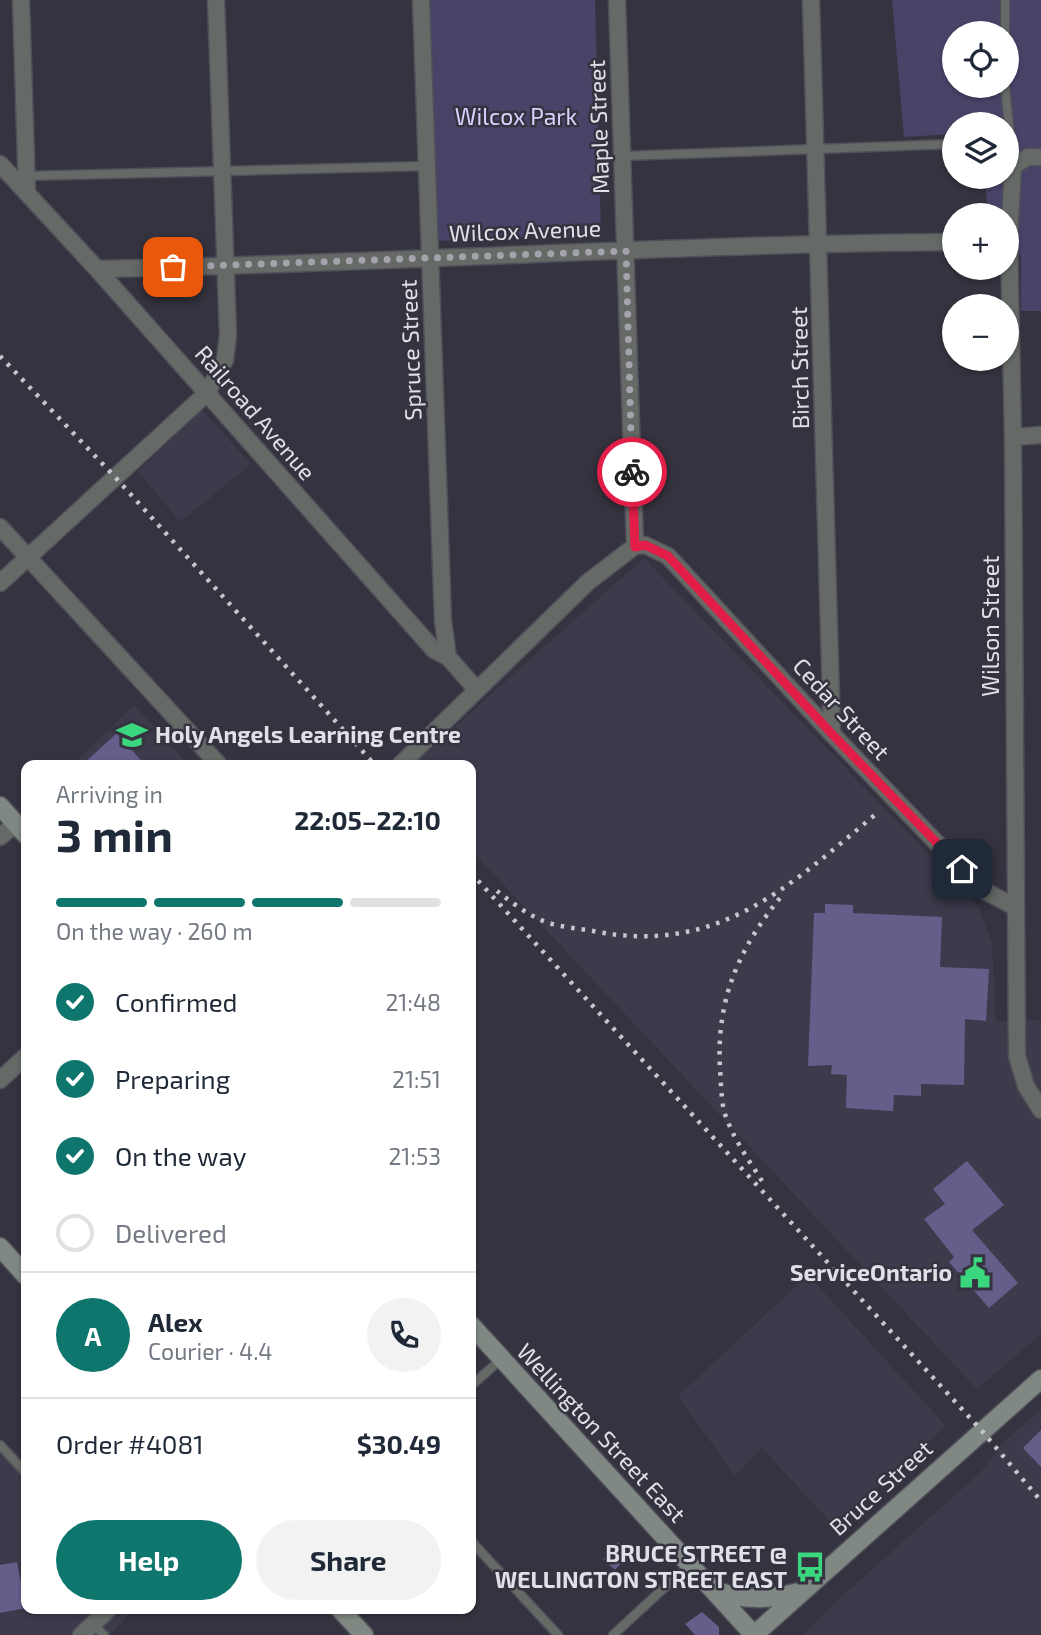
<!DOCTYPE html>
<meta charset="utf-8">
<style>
:root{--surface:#fff;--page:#f2f2f3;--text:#1f2937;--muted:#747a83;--line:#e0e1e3;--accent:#0f766e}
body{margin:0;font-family:"Exo 2",sans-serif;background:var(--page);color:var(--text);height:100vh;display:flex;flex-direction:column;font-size:26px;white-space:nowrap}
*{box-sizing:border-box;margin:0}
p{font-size:23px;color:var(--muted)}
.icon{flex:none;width:38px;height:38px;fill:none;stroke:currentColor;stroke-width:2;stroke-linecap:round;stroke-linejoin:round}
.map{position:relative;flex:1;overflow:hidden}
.side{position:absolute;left:21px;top:760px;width:455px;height:854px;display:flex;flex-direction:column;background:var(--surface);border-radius:14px;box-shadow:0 2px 5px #0004}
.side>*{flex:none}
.tools{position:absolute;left:942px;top:21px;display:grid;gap:14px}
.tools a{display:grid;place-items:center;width:77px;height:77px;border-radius:50%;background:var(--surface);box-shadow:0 2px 5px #0004;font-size:35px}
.pin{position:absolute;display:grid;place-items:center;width:60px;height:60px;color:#fff;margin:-30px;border-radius:14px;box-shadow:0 4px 10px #0006}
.courier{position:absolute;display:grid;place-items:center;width:70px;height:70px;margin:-35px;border:5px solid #e11d48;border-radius:50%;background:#fff;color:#222;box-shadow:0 2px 9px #0007}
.headline em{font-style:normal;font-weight:700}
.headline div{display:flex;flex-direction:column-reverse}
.headline{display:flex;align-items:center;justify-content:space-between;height:119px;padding:0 35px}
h1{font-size:46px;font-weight:700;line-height:52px}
.bar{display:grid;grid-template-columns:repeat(4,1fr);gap:10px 7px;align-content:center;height:84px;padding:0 35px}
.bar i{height:9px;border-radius:5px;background:var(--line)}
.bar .current{background:var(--accent)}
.bar p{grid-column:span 4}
.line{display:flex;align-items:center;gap:18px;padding:0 35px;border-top:2px solid var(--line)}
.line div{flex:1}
.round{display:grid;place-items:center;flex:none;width:74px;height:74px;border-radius:37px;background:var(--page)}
ol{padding:0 35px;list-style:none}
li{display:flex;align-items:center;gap:21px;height:77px}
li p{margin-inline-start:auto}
li .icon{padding:7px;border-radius:50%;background:var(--accent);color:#fff;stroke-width:4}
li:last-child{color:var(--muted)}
li i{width:38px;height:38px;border:4px solid var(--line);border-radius:50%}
.button{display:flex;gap:14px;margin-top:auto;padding:14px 35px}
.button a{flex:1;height:80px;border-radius:42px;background:var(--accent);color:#fff;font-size:28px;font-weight:700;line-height:80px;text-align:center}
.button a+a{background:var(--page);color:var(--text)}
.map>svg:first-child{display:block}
</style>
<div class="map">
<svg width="1041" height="1635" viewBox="0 0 1041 1635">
<rect width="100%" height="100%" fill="#35333f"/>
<path fill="#3d3a4c" d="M202 410 251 464 180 522 138 471Z
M644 558 979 907 992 944 996 1022 1041 1020V1334L977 1389 471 850V765H412Z
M134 705 189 765H73Z
M808 1275 946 1426 835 1527 762 1448 735 1476 678 1396Z
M1041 1409V1635H803L841 1597 981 1472 1003 1443Z
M0 1441 26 1469V1608H135L110 1635H0Z"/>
<path fill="#494368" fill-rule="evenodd" d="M430 0H595L601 234 437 241Z
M892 0H1041V311H1021V256L1006 239V215H989L984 177H1006V124H954V134L904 137ZM954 33H1006V86H954Z"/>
<path fill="#655e8b" d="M117 733 145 765H82Z
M825 904 853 905V913L942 917 940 967 989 969 986 1021 965 1019 964 1085 921 1084V1096L894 1095 893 1111 846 1108 847 1075 831 1074 832 1065 808 1066 814 913H825Z
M967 1161 1004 1205 972 1230 1018 1283 989 1308 949 1262 954 1257 924 1219 945 1204 933 1189Z
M1041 1430V1467L1023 1448Z
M618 1542 630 1553 615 1570 603 1559Z
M17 1562 26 1608 0 1613V1565Z
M702 1612 719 1627V1635H695L685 1624Z"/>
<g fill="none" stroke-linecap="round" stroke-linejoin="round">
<g stroke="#504f5a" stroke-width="11">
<path id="service" d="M1005 0V33
M1005 86 1013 166
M623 156 954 144
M25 176 427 166
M471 1386 500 1360
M0 1445 26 1473
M471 1541 558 1635
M93 1624 104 1635
M613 1635 689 1565"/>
</g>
<g stroke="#504f5a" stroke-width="19">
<path id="minor" d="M21 0 27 193
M421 0 443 621 448 657
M617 0 635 546
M811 0 832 734
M1041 157H1028L1013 166 1009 241 1013 437 1017 1056 1026 1086 1041 1110
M0 164 97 269 434 650 448 657 476 689
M97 269C383 264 668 244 954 242
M1013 437 1041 435
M0 527 219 765
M0 583 207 393 225 360 228 335 216 0
M400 765 588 582 635 546 645 545 668 556 832 734 981 889 1015 907
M0 837 16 823
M0 1080 26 1056
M81 1635 110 1608"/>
</g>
<g stroke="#504f5a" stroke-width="21">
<path id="secondary" d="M0 806 26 835
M0 1247 26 1276
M471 1325 754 1635
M714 1590C744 1601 769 1600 799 1592
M339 1608 364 1635
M754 1635 1041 1379"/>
</g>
<use href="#service" stroke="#656a66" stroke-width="8"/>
<use href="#minor" stroke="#656a66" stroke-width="16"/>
<use href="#secondary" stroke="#7f8882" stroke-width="18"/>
<path stroke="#c6c6cd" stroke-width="4.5" stroke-dasharray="3.5 7" stroke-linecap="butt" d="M0 356 115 477 375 765
M471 873 982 1431 1041 1501
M497 891C510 901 525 913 541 920 556 927 577 928 593 931 718 956 788 887 876 814
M762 1181C748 1159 732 1137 724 1111 721 1097 721 1082 720 1068 716 998 740 946 784 893"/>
</g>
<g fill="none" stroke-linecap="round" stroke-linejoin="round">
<path stroke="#a4a3ac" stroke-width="7" stroke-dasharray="0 12.6" d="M173 267 626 251 632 472"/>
<path stroke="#e11d48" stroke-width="9" d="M632 472 635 547 645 545 668 556 832 734 962 869"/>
</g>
<defs>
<g id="school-bare" transform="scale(2.415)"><path d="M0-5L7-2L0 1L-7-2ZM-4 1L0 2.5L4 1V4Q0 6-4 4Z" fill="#3ad77f" stroke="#35333f" stroke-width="2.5" paint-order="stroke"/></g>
<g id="civic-bare" transform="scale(2.415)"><path d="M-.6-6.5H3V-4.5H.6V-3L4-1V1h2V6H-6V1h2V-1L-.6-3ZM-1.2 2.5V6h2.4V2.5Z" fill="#3ad77f" stroke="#35333f" stroke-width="2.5" paint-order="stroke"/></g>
<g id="bus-bare" transform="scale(2.415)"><path d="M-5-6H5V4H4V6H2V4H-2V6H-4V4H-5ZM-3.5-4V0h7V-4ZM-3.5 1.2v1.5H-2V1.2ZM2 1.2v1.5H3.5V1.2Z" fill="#3ad77f" stroke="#35333f" stroke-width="2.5" paint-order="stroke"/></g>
</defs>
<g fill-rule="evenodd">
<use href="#school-bare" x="132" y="735"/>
<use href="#civic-bare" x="975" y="1273"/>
<use href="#bus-bare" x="810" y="1567"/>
</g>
<g text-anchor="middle" stroke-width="5" stroke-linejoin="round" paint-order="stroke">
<g font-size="23" fill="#d7d2fe" stroke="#35333f">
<text x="516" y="125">Wilcox Park</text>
</g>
<g font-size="23" fill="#e0e0e7" stroke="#35333f">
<text transform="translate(599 127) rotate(-92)" y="8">Maple Street</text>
<text transform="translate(525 231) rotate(-2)" y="8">Wilcox Avenue</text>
<text transform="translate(411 350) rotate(-92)" y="8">Spruce Street</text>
<text transform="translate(800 368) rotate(-91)" y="8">Birch Street</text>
<text transform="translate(255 413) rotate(49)" y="8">Railroad Avenue</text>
<text transform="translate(991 626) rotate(-90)" y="8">Wilson Street</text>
<text transform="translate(841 709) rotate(47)" y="8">Cedar Street</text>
<text transform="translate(601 1433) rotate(47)" y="8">Wellington Street East</text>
<text transform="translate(881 1488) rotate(-42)" y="8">Bruce Street</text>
</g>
<g font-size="23" font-weight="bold" fill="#e0e0e7" stroke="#35333f" text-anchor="end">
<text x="155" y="743" text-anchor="start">Holy Angels Learning Centre</text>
<text x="952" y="1281">ServiceOntario</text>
<text x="787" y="1562">BRUCE STREET @<tspan x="787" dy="26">WELLINGTON STREET EAST</tspan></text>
</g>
</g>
</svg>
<div class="tools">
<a><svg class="icon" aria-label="locate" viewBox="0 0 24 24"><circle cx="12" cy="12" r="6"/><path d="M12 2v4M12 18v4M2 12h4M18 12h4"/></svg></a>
<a><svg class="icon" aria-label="layers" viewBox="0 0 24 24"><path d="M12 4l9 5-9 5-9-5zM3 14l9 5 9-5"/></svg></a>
<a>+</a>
<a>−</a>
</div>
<div class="pin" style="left:173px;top:267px;background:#ea580c"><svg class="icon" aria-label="bag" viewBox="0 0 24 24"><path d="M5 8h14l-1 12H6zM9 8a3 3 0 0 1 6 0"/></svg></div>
<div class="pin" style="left:962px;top:869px;background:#1f2937"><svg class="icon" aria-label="home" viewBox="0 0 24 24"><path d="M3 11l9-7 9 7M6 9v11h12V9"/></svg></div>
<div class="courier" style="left:632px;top:472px"><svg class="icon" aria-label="bike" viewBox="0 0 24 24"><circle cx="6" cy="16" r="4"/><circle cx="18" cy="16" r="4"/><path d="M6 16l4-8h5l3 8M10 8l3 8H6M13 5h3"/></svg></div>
<section class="side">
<div class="headline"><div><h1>3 min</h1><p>Arriving in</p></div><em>22:05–22:10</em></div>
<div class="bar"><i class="current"></i><i class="current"></i><i class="current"></i><i></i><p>On the way · 260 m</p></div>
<ol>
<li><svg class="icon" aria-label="check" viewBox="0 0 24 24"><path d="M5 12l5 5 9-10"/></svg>Confirmed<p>21:48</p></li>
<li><svg class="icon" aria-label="check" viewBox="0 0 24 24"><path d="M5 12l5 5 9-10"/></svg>Preparing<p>21:51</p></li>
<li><svg class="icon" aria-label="check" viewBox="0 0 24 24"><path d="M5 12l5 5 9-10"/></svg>On the way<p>21:53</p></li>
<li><i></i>Delivered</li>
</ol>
<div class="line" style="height:126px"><b class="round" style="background:var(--accent);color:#fff">A</b><div><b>Alex</b><p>Courier · 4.4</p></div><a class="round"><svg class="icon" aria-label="phone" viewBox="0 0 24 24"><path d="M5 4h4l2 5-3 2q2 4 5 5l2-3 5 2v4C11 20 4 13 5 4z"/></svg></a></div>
<div class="line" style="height:91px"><div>Order #4081</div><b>$30.49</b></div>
<div class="button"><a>Help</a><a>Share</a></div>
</section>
</div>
